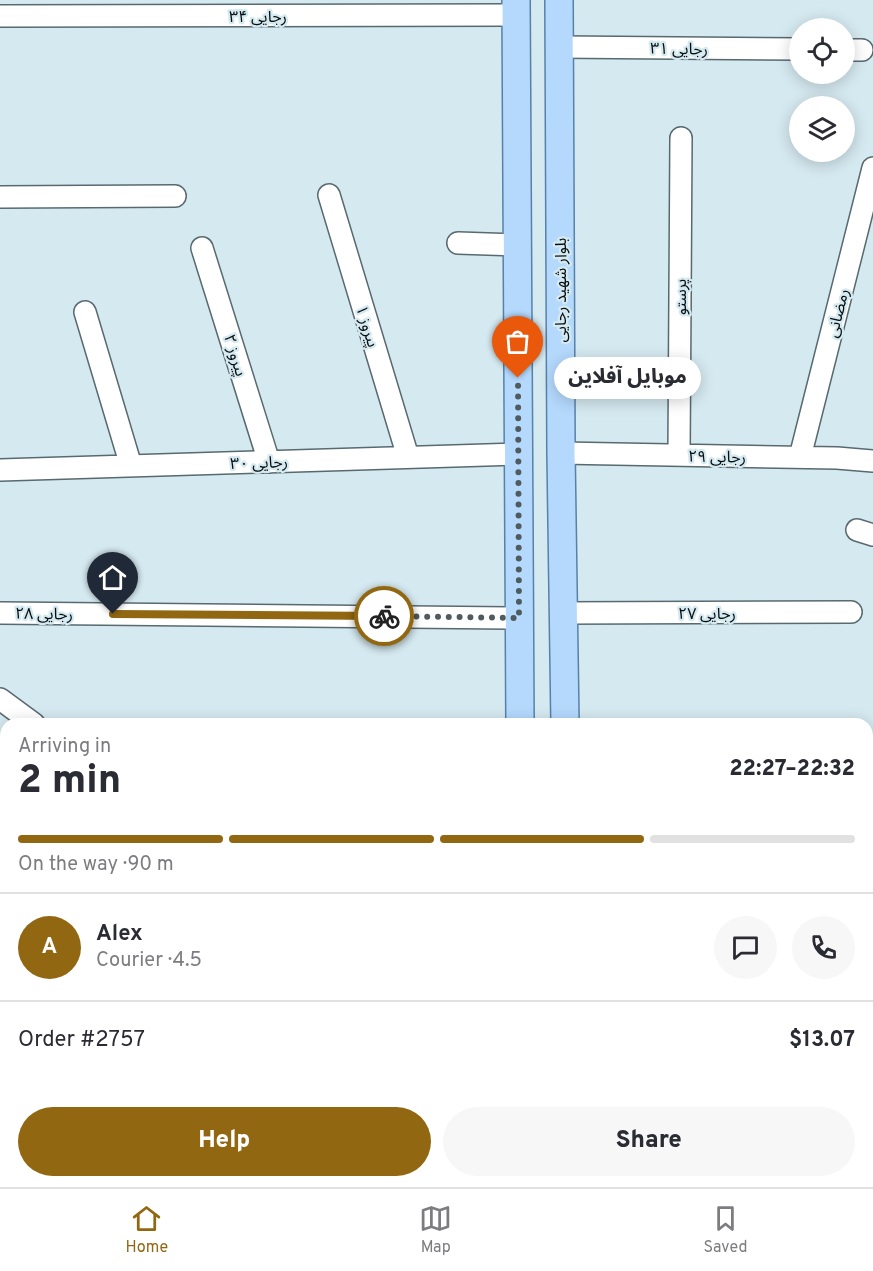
<!DOCTYPE html>
<meta charset="utf-8">
<style>
:root{--surface:#fff;--page:#f7f7f7;--text:#2b2b33;--muted:#7c7c81;--line:#e1e1e2;--accent:#926711}
body{margin:0;font-family:Overpass,"Noto Sans Arabic",sans-serif;background:var(--page);color:var(--text);height:100vh;display:flex;flex-direction:column;font-size:22px;white-space:nowrap}
*{box-sizing:border-box;margin:0}
p{font-size:20px;color:var(--muted)}
.icon{flex:none;width:33px;height:33px;fill:none;stroke:currentColor;stroke-width:2;stroke-linecap:round;stroke-linejoin:round}
.map{position:relative;flex:1;overflow:hidden}
.panel{position:absolute;left:0px;top:718px;width:873px;height:470px;display:flex;flex-direction:column;background:var(--surface);border-radius:18px 18px 0 0;box-shadow:0 3px 15px #0003}
.panel>*{flex:none}
.tools{position:absolute;left:789px;top:18px;display:grid;gap:12px}
.tools a{display:grid;place-items:center;width:66px;height:66px;border-radius:50%;background:var(--surface);box-shadow:0 3px 15px #0003;font-size:30px}
.pin{position:absolute;display:grid;place-items:center;width:51px;height:51px;color:#fff;margin:-62px -26px;border-radius:50% 50% 50% 0;rotate:-45deg;box-shadow:0 0 6px #0007}
.pin .icon{rotate:45deg}
.courier{position:absolute;display:grid;place-items:center;width:60px;height:60px;margin:-30px;border:4px solid #926711;border-radius:50%;background:#fff;color:#222;box-shadow:0 2px 8px #0007}
.bubble{position:absolute;height:42px;border-radius:21px;background:var(--surface);box-shadow:0 3px 15px #0003;font-size:20px;font-weight:800;line-height:42px;text-align:center}
.head em{font-style:normal;font-weight:800}
.head div{display:flex;flex-direction:column-reverse}
.head{display:flex;align-items:center;justify-content:space-between;height:102px;padding:0 18px}
h1{font-size:39px;font-weight:800;line-height:45px}
.bar{display:grid;grid-template-columns:repeat(4,1fr);gap:9px 6px;align-content:center;height:72px;padding:0 18px}
.bar i{height:8px;border-radius:4px;background:var(--line)}
.bar .current{background:var(--accent)}
.bar p{grid-column:span 4}
.line{display:flex;align-items:center;gap:15px;padding:0 18px;border-top:2px solid var(--line)}
.line div{flex:1}
.round{display:grid;place-items:center;flex:none;width:63px;height:63px;border-radius:32px;background:var(--page)}
.primary-button{display:flex;gap:12px;margin-top:auto;padding:12px 18px}
.primary-button a{flex:1;height:69px;border-radius:36px;background:var(--accent);color:#fff;font-size:24px;font-weight:800;line-height:69px;text-align:center}
.primary-button a+a{background:var(--page);color:var(--text)}
.tabs{display:flex;justify-content:space-around;align-items:center;height:84px;border-top:2px solid var(--line);background:var(--surface);font-size:16px;color:var(--muted)}
.tabs a{display:grid;justify-items:center;gap:3px}
.tabs .current{color:var(--accent)}
.map>svg:first-child{display:block}
</style>
<div class="map">
<svg width="873" height="1187" viewBox="0 0 873 1187">
<rect width="100%" height="100%" fill="#d5e9f0"/>
<g fill="none" stroke-linecap="round" stroke-linejoin="round">
<g stroke="#58696f" stroke-width="24">
<path id="minor" d="M0 16 516 15
M559 47 800 49
M844 50H862
M329 195 408 457
M0 197 175 196
M458 243 518 245
M202 248 269 462
M85 312 131 466
M561 453 837 458 873 461
M679 455 681 138
M800 457 873 168
M0 470 519 454
M857 530 873 535
M0 613 519 618
M563 613 851 612
M0 699 34 724
M0 780 6 777
M867 912H873
M0 913H6
M867 1060H873
M0 1069H6
M112 1182 116 1184 228 1186
M290 1187 291 1182"/>
</g>
<g stroke="#5781a9" stroke-width="30">
<path id="major" d="M516 0 520 724
M559 0 561 453 565 724
M571 1182V1187
M524 1187V1182"/>
</g>
<use href="#minor" stroke="#fff" stroke-width="21"/>
<use href="#major" stroke="#b4d9fd" stroke-width="27"/>
</g>
<g fill="none" stroke-linecap="round" stroke-linejoin="round">
<path stroke="#4f5b5e" stroke-width="6" stroke-dasharray="0 10.8" d="M384 616 519 618 518 378"/>
<path stroke="#926711" stroke-width="8" d="M113 614 384 616"/>
</g>
<g text-anchor="middle" stroke-width="4.5" stroke-linejoin="round" paint-order="stroke">
<g font-size="16" fill="#070e10" stroke="#d5e9f0">
<text x="258" y="22">رجایی ۳۴</text>
<text transform="translate(679 48) rotate(1)" y="6">رجایی ۳۱</text>
<text transform="translate(560 290) rotate(-90)" y="6">بلوار شهید رجایی</text>
<text transform="translate(680 297) rotate(-90)" y="6">پرستو</text>
<text transform="translate(837 313) rotate(-76)" y="6">رمضانی</text>
<text transform="translate(368 326) rotate(73)" y="6">پیروز ۱</text>
<text transform="translate(236 355) rotate(73)" y="6">پیروز ۲</text>
<text transform="translate(717 456) rotate(1)" y="6">رجایی ۲۹</text>
<text transform="translate(259 462) rotate(-2)" y="6">رجایی ۳۰</text>
<text transform="translate(44 613) rotate(1)" y="6">رجایی ۲۸</text>
<text x="707" y="619">رجایی ۲۷</text>
</g>
</g>
</svg>
<div class="tools">
<a><svg class="icon" aria-label="locate" viewBox="0 0 24 24"><circle cx="12" cy="12" r="6"/><path d="M12 2v4M12 18v4M2 12h4M18 12h4"/></svg></a>
<a><svg class="icon" aria-label="layers" viewBox="0 0 24 24"><path d="M12 4l9 5-9 5-9-5zM3 14l9 5 9-5"/></svg></a>
</div>
<div class="pin" style="left:518px;top:378px;background:#ea580c"><svg class="icon" aria-label="bag" viewBox="0 0 24 24"><path d="M5 8h14l-1 12H6zM9 8a3 3 0 0 1 6 0"/></svg></div>
<div class="pin" style="left:113px;top:614px;background:#1f2937"><svg class="icon" aria-label="home" viewBox="0 0 24 24"><path d="M3 11l9-7 9 7M6 9v11h12V9"/></svg></div>
<div class="courier" style="left:384px;top:616px"><svg class="icon" aria-label="bike" viewBox="0 0 24 24"><circle cx="6" cy="16" r="4"/><circle cx="18" cy="16" r="4"/><path d="M6 16l4-8h5l3 8M10 8l3 8H6M13 5h3"/></svg></div>
<div class="bubble" style="left:554px;top:357px;width:147px">موبایل آفلاین</div>
<section class="panel">
<div class="head"><div><h1>2 min</h1><p>Arriving in</p></div><em>22:27–22:32</em></div>
<div class="bar"><i class="current"></i><i class="current"></i><i class="current"></i><i></i><p>On the way · 90 m</p></div>
<div class="line" style="height:108px"><b class="round" style="background:var(--accent);color:#fff">A</b><div><b>Alex</b><p>Courier · 4.5</p></div><a class="round"><svg class="icon" aria-label="chat" viewBox="0 0 24 24"><path d="M4 5h16v11H9l-5 4z"/></svg></a><a class="round"><svg class="icon" aria-label="phone" viewBox="0 0 24 24"><path d="M5 4h4l2 5-3 2q2 4 5 5l2-3 5 2v4C11 20 4 13 5 4z"/></svg></a></div>
<div class="line" style="height:78px"><div>Order #2757</div><b>$13.07</b></div>
<div class="primary-button"><a>Help</a><a>Share</a></div>
</section>
</div>
<nav class="tabs">
<a class="current"><svg class="icon" aria-label="home" viewBox="0 0 24 24"><path d="M3 11l9-7 9 7M6 9v11h12V9"/></svg>Home</a>
<a><svg class="icon" aria-label="map" viewBox="0 0 24 24"><path d="M3 6l6-2 6 2 6-2v14l-6 2-6-2-6 2zM9 4v14M15 6v14"/></svg>Map</a>
<a><svg class="icon" aria-label="saved" viewBox="0 0 24 24"><path d="M7 4h10v16l-5-4-5 4z"/></svg>Saved</a>
</nav>
